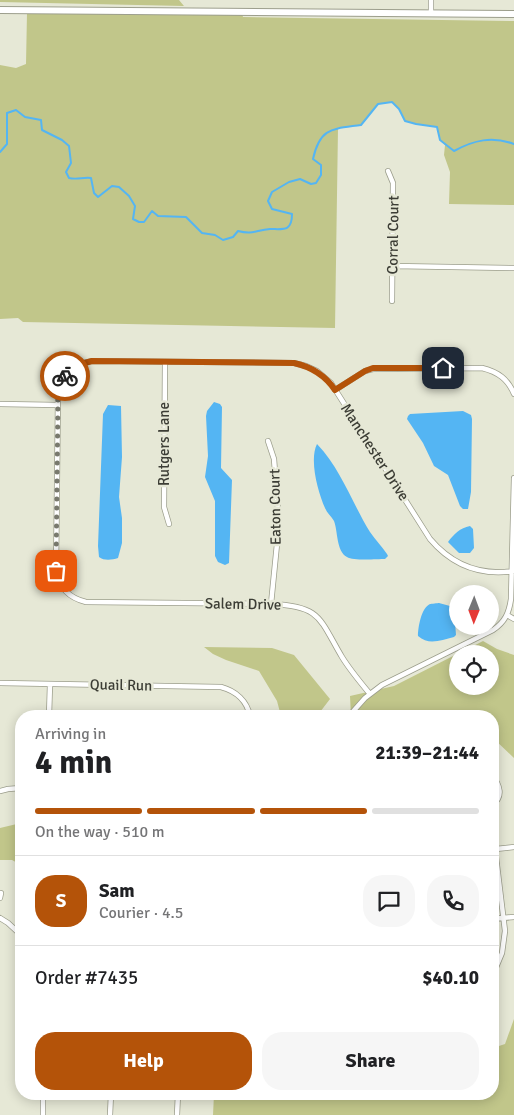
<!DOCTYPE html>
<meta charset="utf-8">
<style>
:root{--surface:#fff;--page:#f6f6f6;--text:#202124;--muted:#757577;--line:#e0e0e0;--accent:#b45309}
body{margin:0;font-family:Signika,sans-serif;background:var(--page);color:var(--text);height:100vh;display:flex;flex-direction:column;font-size:19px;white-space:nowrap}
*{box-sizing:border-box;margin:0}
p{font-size:16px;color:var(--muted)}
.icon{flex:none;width:28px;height:28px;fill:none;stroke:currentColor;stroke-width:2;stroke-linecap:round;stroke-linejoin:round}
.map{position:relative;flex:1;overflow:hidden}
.drawer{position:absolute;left:15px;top:710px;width:484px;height:390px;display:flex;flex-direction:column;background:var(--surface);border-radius:20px;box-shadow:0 2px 12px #0003}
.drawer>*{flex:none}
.needle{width:32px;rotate:181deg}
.fabs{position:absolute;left:449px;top:585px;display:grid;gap:10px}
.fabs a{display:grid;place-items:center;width:50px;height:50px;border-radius:50%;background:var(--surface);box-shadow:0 2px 12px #0003;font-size:25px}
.pin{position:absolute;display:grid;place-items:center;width:42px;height:42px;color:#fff;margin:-21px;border-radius:10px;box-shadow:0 2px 8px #0006}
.courier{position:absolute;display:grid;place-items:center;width:50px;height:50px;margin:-25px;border:4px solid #b45309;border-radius:50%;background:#fff;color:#222;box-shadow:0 1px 6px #0007}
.headline em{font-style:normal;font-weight:800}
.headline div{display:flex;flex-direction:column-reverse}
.headline{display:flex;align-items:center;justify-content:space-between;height:85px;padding:0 20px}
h1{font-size:32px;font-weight:800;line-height:38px}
.bar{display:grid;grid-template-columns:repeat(4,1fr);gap:8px 5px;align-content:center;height:60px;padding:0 20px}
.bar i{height:6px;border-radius:4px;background:var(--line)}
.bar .on{background:var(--accent)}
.bar p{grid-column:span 4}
.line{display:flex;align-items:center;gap:12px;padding:0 20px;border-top:1px solid var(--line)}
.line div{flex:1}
.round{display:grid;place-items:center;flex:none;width:52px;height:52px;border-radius:20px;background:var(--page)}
.primary-button{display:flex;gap:10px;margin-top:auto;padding:10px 20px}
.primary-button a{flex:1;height:58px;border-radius:20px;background:var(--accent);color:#fff;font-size:20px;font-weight:800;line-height:58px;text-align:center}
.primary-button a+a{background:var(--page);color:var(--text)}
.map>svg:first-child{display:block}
</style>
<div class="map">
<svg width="514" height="1115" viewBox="0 0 514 1115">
<rect width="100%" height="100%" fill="#e6e8d6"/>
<path fill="#c1c68a" d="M0 0H179L184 6 0 2Z
M27 13 242 14 243 17 514 21V205L449 204 450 172 444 155 445 145 440 140 437 127 416 124 405 121 399 109 392 102 378 104 361 125 338 128 335 328 23 322 18 318 0 319V65L16 68 26 64Z
M483 641 497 649 514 655V758L493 738 492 716H351L350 696 394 686 457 654 458 686H490V654H458Z
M204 647 272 648 294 655 330 699 317 716H281L277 701 259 671 226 660 213 654Z
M21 823V865L12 860H0V828Z
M514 1019V1115H213L214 1094H492L493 1048 505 1044Z"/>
<path fill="#54b5f3" d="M214 402 220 404 222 407 221 468 232 480 229 563 225 565 218 562 215 556V501L205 477 208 456 206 416 207 411Z
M108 405 121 406 122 457 119 497 122 518V543L118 558C112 560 104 561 99 557L98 546 103 414Z
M463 411 471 415 472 419 471 492 468 509H463L460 506 448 475 434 466 423 443 407 419 408 416 410 414Z
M317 444C341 469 352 503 370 532 375 539 382 547 387 554L388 556 385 559C377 559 353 561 347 557 336 551 338 531 334 521 331 516 327 513 325 508 318 492 309 460 317 444Z
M470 526 473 529 474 548 470 553H459L448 542C454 534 460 528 470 526Z
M439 603 450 606 454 609 456 635 454 637C441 640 429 646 418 636 418 628 421 608 430 604 431 604 438 603 439 603Z"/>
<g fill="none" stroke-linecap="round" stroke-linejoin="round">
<path stroke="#54b5f3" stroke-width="2" d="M0 152 7 144V113L16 110 25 117 41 120 42 130 62 140 69 146 71 163 66 172 69 178C77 180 83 177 91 178L94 193 98 197 112 186 119 187 129 196 135 206 133 219 139 222H144L152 211 158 216 186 217 202 233 215 235 223 240 233 237 238 231C253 235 256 230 270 229 283 229 292 232 292 214L272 209 268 201 272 192 289 182 300 179 311 184 316 183 321 175V165L313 159C320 127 333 129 361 125L378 104 392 102 399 109 405 121 416 124 437 127 440 140 454 151C474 140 492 136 514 144"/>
<g stroke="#9c9e8c" stroke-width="6">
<path id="street" d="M431 13V0
M388 171 393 183 392 301
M393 266 514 268
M165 362 164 507 169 524
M335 390 365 371 373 369 482 368C498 372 508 379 514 394
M0 404 58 405
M268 441 274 459 279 524 271 604
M507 615 514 619
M0 683 221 687C236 691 247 701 250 716
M370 694C360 682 350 670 342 657 319 618 321 606 271 604L86 602C69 598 59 587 56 571L58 396C60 377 72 364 92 361L294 363 306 366 317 371 331 383 430 539C452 565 480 576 514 571
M49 716 50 684
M349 716 365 698 382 685 493 630C505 622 509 613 511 599L514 478
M492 775C500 785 504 797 492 805
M0 791 8 789 21 788
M492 824 505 931 502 953 492 977
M496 849 514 847
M0 898 1 893
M0 918 8 923 21 935
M492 919 514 917
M43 1115V1094
M110 1115 111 1094
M177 1115 178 1094"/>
</g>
<g stroke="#9c9e8c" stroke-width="8">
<path id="secondary" d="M0 10 514 14"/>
</g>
<use href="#street" stroke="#fff" stroke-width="4.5"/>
<use href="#secondary" stroke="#fff" stroke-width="6"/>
</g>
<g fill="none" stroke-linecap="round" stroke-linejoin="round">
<path stroke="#78796d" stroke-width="5" stroke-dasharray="0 9" d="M56 571 58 396 59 388 65 376"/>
<path stroke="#b45309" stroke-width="6" d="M65 376 77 365 92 361 294 363C312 367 325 375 335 390L365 371 373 368H443"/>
</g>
<g text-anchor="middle" stroke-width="5" stroke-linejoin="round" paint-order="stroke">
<g font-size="15" fill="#3c3d35" stroke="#e6e8d6">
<text transform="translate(393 235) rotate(-89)" y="5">Corral Court</text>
<text transform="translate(164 444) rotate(-90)" y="5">Rutgers Lane</text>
<text transform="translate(375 452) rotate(57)" y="5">Manchester Drive</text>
<text transform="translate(275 507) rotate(-91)" y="5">Eaton Court</text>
<text transform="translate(243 604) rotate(1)" y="5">Salem Drive</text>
<text transform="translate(121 685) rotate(1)" y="5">Quail Run</text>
</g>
</g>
</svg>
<div class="fabs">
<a><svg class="needle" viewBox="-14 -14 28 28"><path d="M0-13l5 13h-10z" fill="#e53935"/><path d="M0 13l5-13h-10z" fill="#757577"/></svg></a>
<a><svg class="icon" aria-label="locate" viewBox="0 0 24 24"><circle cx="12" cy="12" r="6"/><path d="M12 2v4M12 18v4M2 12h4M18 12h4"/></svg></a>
</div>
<div class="pin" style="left:56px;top:571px;background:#ea580c"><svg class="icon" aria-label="bag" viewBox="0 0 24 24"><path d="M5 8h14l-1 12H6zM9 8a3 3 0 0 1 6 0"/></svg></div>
<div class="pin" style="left:443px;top:368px;background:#1f2937"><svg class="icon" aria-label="home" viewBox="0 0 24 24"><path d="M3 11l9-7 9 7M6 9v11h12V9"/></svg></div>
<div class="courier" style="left:65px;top:376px"><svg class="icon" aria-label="bike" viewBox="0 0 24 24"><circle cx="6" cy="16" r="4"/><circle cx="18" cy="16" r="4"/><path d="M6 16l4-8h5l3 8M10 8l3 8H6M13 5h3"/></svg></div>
<section class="drawer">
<div class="headline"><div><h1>4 min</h1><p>Arriving in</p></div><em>21:39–21:44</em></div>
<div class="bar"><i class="on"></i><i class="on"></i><i class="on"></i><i></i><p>On the way · 510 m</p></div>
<div class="line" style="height:90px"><b class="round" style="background:var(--accent);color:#fff">S</b><div><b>Sam</b><p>Courier · 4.5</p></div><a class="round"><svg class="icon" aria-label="chat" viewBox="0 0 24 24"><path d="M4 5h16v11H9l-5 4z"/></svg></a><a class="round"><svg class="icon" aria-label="phone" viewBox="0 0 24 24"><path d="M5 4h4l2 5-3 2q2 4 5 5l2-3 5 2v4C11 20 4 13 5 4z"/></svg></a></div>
<div class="line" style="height:65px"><div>Order #7435</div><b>$40.10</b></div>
<div class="primary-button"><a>Help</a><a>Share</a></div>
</section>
</div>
